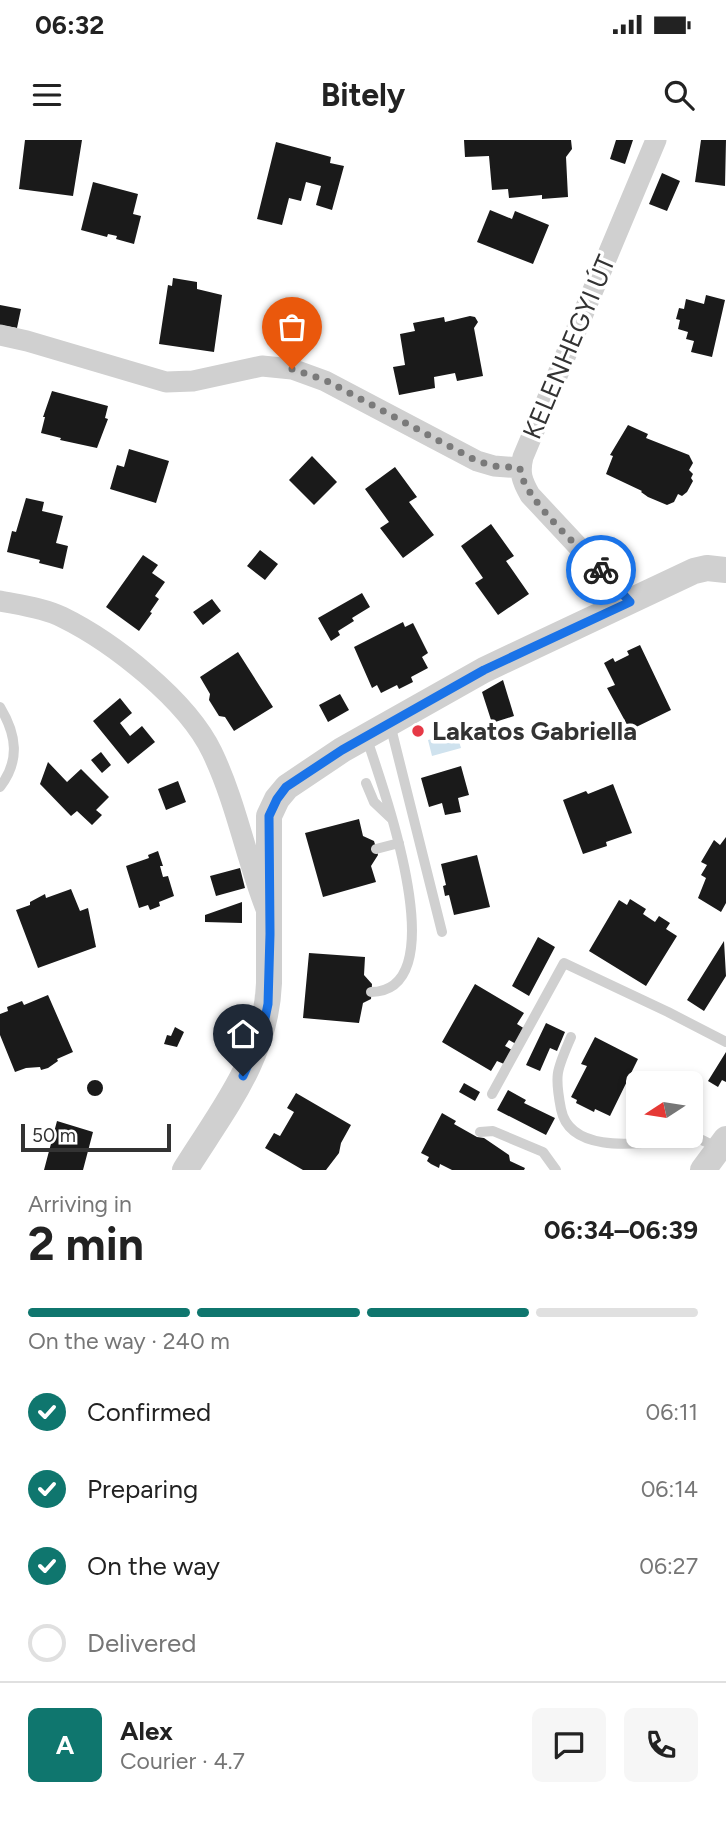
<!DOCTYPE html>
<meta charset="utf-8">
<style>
:root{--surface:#fff;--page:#f6f6f6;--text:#222;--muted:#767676;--line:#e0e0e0;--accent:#0f766e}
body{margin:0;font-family:Figtree,sans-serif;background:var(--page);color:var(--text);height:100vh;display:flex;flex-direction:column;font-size:26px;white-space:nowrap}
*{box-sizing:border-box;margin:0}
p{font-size:23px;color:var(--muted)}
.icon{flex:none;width:38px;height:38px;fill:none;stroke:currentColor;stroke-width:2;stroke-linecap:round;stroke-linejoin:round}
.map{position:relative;height:1030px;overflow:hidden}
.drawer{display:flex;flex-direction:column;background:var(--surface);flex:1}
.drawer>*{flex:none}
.needle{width:46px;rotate:258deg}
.controls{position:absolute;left:626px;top:931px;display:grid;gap:14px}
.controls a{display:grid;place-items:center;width:77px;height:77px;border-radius:10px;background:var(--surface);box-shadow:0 4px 10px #0003;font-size:35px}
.scale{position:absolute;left:21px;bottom:18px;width:150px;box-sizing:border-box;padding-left:7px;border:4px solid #333;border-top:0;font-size:19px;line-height:24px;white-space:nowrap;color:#333;-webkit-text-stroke:5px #fff;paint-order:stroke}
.pin{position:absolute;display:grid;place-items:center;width:60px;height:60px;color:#fff;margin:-72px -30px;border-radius:50% 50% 50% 0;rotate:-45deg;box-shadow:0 0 7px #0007}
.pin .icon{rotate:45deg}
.courier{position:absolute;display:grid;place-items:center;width:70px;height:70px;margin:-35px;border:5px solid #1a73e8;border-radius:50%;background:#fff;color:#222;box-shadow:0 2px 9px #0007}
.headline em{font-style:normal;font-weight:700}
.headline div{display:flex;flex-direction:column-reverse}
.headline{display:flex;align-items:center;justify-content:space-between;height:119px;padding:0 28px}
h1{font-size:46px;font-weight:700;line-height:52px}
.bar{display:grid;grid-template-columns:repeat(4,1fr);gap:10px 7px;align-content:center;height:84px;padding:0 28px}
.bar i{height:9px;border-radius:5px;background:var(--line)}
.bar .current{background:var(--accent)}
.bar p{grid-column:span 4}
.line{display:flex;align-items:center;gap:18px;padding:0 28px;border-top:2px solid var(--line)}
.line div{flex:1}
.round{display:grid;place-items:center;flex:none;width:74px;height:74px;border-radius:10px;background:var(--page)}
ol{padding:0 28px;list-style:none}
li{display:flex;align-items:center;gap:21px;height:77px}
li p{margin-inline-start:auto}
li .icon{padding:7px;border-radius:50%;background:var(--accent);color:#fff;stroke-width:4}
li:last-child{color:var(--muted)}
li i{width:38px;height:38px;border:4px solid var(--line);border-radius:50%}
.status{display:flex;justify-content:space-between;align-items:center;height:49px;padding:0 35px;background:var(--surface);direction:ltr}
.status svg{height:19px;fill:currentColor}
header{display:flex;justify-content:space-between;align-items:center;height:91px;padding:0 28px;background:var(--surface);font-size:32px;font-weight:700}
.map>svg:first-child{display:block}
</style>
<div class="status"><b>06:32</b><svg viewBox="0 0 49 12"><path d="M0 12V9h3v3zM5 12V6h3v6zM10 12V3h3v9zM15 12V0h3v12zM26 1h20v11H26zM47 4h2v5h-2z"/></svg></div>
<header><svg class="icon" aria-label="menu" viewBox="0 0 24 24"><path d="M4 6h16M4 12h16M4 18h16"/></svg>Bitely<svg class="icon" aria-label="search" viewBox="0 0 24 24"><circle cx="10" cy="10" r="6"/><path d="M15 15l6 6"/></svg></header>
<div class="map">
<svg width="726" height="1030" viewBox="0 0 726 1030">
<rect width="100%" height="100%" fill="#fff"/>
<path fill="#cfe2ee" d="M456 592 461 608 432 616 428 600Z"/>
<path fill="#1a1a1a" d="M25 0H82L73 56 19 49Z
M464 0H571L572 9 566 17 568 57 542 59V55L509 58 508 49 492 50 489 16 465 17Z
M616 0H633L625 24 610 19Z
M701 0H726L725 46 695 42Z
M276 2 331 17 330 23 344 26 332 70 316 65 321 46 306 42 301 61 289 58 282 85 257 79Z
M662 33 680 41 667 71 649 64Z
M93 42 138 54 133 74 141 76 134 104 116 99 117 96 108 94 107 97 81 90Z
M490 70 512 79 515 71 549 85 533 124 477 102Z
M173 138 197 142V149L222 155 214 212 159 204 168 145 172 146Z
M706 155 725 160 712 217 691 212 694 201 686 199 688 192 678 189 680 180 676 179 679 168 684 169 686 159 704 164Z
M0 165 21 169 17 188 0 185Z
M470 176 475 177 478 182 474 188 483 236 457 241 455 233 434 237 435 248 399 255 393 227 405 225 400 194 415 191 413 183 444 177 445 182Z
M52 251 108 266 105 278 108 279 97 308 60 300 61 298 41 293 45 277H43Z
M628 285 648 294 646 298 689 315 693 323 689 330 693 334 691 338 693 341 687 352 682 356 678 354 674 362 667 365 648 357 641 352 642 351 606 334 613 316 610 315Z
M129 309 169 321 156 363 110 349 117 325 124 327Z
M312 316 337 342 314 365 289 340Z
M395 327 417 357 409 362 434 395 403 418 380 388 389 382 365 349Z
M26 358 44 362 42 371 63 376 56 403 68 406 63 429 39 423 40 420 7 412 12 391 16 392Z
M491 384 514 416 506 421 529 454 498 475 475 443 483 438 461 406Z
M260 410 278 424 265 440 247 426Z
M143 415 158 425 152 433 165 442 155 456 159 459 150 472 152 473 139 491 106 467Z
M362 453 370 467 352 478 354 481 338 491 340 495 331 501 318 478Z
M212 459 221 471 203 485 193 472Z
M403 482 405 487 413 483 428 513 422 517 428 528 411 537 413 542 399 549 397 545 381 553 377 545 372 548 354 507Z
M640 505 671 570 630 590 607 548 615 545 604 523 613 518 615 522 629 515 627 511Z
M238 512 273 567 234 591 225 577 219 576 209 560 210 554 200 537Z
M503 540 514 576 492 583 482 552Z
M340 554 349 570 328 582 319 565Z
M120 558 132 573 120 583 130 596 142 586 155 602 128 624 93 581Z
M101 612 111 625 102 633 91 620Z
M48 622 67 642 81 629 109 657 96 670 102 675 92 685 77 671 71 676 40 644Z
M461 626 469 655 458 658 461 672 445 675 442 663 429 667 421 638Z
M178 641 186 662 166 670 158 649Z
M613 644 632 693 606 702 607 706 583 714 563 660 586 651 588 654Z
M359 679 363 696 374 701 378 715 371 726 376 742 323 757 305 693Z
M726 697V763L721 772 698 758 706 738 701 735 707 725 701 722 714 700 720 705Z
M158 711 163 726H160L163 737 168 736 174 756 159 762 160 766 150 770 148 765 139 768 126 726 149 718 148 715Z
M477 715 490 767 454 775 449 755 445 756 443 746 446 745 441 724Z
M240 728 245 748 216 756 210 736Z
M71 749 80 771 88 768 96 807 38 828 16 770 30 765V762L45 754 46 758Z
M630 759 646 769 643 774 655 782 659 776 670 783 666 789 677 796 646 846 589 811 619 760 627 765Z
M242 762V783L205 782V775Z
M538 797 555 807 529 856 512 846Z
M724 801 726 836 704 871 687 860Z
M309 813 365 817 364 835 372 844 371 859 363 863 359 883 303 878Z
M475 844 524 873 517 884 525 889 516 904 509 900 505 906 512 910 504 924 497 921 491 931 442 902Z
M48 855 73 912 57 919 58 921 48 928 41 930 40 927 26 928 15 932 0 895V874L8 871 7 867 22 861 24 865Z
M546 883 565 892 557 911 550 908 540 931 526 925Z
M175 887 184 892 177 907 164 904 167 895 171 896Z
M595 897 638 919 610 976 595 969 594 972 576 963 577 960 571 957 587 926 581 924Z
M726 912V942L722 940 718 947 708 941Z
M87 948a8 8 0 1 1 16 0a8 8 0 1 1-16 0Z
M464 943 480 952 475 961 459 952Z
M508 950 526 960 524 963 555 978 546 995 497 970Z
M296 953 351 985 341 1003 339 1013 326 1030H303L265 1008 274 993 280 996 294 972 287 968Z
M442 973 456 981 454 984 477 997 484 998 509 1015 510 1021 525 1028 524 1030H452L440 1024 439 1028 431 1024 427 1021 429 1017 421 1013Z
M57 981 93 992 83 1030H44Z"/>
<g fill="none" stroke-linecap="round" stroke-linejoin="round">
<path stroke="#d0d0d0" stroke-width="10" d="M0 567C17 595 20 621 0 647
M390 584 442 792
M366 596C380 640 459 851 371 852
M366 643 374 662 392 679
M376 709 399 703
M571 897C557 930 554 933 561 969 569 1011 630 1005 663 1001 671 1001 681 997 689 997 700 997 710 1004 719 1009
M492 954 564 823 668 872 726 902
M480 992 493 991 543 1012 556 1030"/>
<path stroke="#d0d0d0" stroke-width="21" d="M0 195 27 201 166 242 193 241 262 226 292 229 325 241 477 321 494 326 520 328
M0 461C20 465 44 468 62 477 113 502 187 560 212 612 236 662 246 718 266 769
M630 462 530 355C522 341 519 333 523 317L656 0"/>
<path stroke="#d0d0d0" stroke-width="26" d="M185 1030C223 969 266 918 269 843V676L277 659 287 647 342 610 484 530 694 431 707 428 726 430
M703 1030 726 999"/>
</g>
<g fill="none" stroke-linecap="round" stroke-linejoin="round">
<path stroke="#7a7a7a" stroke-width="7" stroke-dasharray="0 12.6" d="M292 229 325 240 477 321 494 326 520 328C522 357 580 408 601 430"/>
<path stroke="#1a73e8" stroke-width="9" d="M243 936 262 893 268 864 270 794 269 676 277 659 286 647 342 610 484 530 630 462 601 430"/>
</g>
<circle fill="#e63946" stroke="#fff" stroke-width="2.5" cx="418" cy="591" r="7"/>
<g text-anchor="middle" stroke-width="7" stroke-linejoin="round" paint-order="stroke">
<g font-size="26" fill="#333" stroke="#fff">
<text transform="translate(569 207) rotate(-67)" y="9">KELENHEGYI ÚT</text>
</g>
<g font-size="26" font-weight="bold" fill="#333" stroke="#fff" text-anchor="start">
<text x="432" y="600">Lakatos Gabriella</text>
</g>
</g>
</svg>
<div class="controls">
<a><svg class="needle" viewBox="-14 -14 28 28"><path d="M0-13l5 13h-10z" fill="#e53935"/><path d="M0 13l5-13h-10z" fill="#767676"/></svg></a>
</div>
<div class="scale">50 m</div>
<div class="pin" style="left:292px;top:229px;background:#ea580c"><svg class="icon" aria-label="bag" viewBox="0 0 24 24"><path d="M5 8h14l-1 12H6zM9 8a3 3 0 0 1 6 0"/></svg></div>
<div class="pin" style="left:243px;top:936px;background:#1f2937"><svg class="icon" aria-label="home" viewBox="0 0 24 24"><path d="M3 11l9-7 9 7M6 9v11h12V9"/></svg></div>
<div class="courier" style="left:601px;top:430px"><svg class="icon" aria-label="bike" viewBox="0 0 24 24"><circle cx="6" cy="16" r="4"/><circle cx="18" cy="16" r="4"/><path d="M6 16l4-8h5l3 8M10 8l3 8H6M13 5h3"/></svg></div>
</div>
<section class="drawer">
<div class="headline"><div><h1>2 min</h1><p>Arriving in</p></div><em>06:34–06:39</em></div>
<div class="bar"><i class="current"></i><i class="current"></i><i class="current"></i><i></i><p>On the way · 240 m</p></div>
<ol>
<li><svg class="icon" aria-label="check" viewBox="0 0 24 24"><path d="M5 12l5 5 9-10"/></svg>Confirmed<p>06:11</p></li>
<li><svg class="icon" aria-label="check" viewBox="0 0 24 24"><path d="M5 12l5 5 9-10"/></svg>Preparing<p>06:14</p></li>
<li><svg class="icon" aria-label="check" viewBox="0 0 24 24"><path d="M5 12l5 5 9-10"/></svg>On the way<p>06:27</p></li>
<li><i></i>Delivered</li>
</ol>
<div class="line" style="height:126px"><b class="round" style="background:var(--accent);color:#fff">A</b><div><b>Alex</b><p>Courier · 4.7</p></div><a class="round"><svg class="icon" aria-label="chat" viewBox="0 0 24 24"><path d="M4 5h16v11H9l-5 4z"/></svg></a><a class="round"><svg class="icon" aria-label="phone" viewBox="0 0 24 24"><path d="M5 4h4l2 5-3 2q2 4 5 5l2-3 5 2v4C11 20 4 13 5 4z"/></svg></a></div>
</section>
